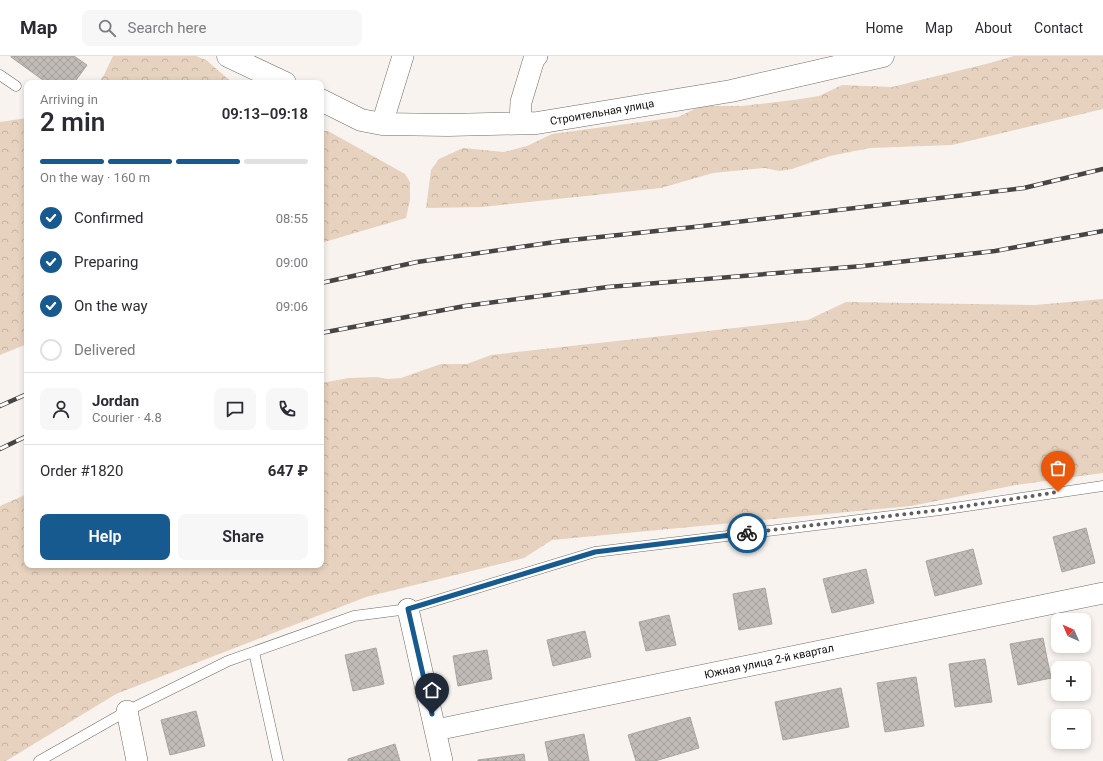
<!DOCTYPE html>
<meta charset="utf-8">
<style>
:root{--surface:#fff;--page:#f7f7f7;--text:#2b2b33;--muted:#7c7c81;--line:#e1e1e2;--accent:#175a8f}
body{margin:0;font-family:Roboto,sans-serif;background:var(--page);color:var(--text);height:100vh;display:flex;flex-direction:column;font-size:15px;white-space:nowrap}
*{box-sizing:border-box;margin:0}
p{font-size:13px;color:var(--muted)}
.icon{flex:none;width:22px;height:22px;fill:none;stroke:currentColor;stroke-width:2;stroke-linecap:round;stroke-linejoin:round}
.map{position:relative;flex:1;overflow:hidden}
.sheet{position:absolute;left:24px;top:24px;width:300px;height:488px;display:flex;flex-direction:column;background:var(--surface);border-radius:8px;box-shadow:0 2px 6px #0003}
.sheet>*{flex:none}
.needle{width:26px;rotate:315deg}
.controls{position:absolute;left:1051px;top:557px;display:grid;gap:8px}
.controls a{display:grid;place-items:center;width:40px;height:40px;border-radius:8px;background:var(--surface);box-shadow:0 2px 6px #0003;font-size:20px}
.pin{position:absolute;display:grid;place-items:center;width:34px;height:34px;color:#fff;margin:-41px -17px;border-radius:50% 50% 50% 0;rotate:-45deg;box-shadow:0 0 4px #0007}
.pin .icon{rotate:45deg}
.courier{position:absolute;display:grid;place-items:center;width:40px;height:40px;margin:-20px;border:3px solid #175a8f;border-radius:50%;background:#fff;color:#222;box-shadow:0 1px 5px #0007}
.headline em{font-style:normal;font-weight:600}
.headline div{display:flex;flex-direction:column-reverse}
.headline{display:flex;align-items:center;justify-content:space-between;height:68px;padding:0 16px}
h1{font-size:26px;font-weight:600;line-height:30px}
.bar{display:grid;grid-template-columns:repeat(4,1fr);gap:6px 4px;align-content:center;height:48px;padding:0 16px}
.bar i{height:5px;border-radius:3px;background:var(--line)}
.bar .on{background:var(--accent)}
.bar p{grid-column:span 4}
.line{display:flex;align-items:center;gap:10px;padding:0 16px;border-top:1px solid var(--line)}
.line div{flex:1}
.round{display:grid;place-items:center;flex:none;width:42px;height:42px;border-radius:8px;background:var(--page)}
ol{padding:0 16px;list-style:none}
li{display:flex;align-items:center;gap:12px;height:44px}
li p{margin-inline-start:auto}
li .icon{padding:4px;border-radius:50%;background:var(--accent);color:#fff;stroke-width:4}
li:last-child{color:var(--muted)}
li i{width:22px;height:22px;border:2px solid var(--line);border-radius:50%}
.cta{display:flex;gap:8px;margin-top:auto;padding:8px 16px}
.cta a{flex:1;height:46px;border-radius:8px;background:var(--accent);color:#fff;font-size:16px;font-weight:600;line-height:46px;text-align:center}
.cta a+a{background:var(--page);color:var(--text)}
header{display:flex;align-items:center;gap:24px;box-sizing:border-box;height:56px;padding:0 20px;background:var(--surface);border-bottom:1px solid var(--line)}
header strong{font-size:19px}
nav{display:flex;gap:22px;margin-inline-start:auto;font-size:14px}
.search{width:280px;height:36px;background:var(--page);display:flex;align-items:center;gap:10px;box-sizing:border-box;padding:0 14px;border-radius:8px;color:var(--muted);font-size:15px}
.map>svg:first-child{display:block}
</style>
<header>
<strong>Map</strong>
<div class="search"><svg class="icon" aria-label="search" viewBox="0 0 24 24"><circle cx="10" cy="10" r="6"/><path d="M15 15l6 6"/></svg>Search here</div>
<nav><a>Home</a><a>Map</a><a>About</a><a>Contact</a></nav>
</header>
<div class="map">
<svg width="1103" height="705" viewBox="0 0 1103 705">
<defs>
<pattern id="forest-crowns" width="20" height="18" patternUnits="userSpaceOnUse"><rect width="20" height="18" fill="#e6d2be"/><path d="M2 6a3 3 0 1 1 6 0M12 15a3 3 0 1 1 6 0" fill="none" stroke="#c4b3a2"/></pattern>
<pattern id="building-cross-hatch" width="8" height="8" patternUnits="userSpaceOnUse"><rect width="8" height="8" fill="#c0bbb7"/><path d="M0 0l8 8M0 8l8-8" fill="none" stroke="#a4a09c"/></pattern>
</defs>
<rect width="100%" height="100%" fill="#f8f3ef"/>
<path fill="url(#forest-crowns)" d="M113 0H196L206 4 228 23 235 27H98L104 19Z
M1014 0H1103V53L952 89 870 92 830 100 792 113 779 115 765 112 713 117 661 132 482 151 426 152 431 114 439 103 463 92 504 96 527 90 552 78 678 61 701 50H742L794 44 819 40 842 29 892 31 990 7Z
M27 62V288L0 299V66Z
M321 75H328L405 118 410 126V144L406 162 321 187Z
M1103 243V417L1016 429 911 450 552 484 524 502 366 541 116 638 6 705H0V450L27 438V509H321V327L349 322 376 321 388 323 401 322 441 308H467L491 299 808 264 846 246 1035 249Z"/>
<path fill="url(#building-cross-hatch)" stroke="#a9a5a0" d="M11 0H74L87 9 74 27H47L11 1Z
M1086 472 1095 507 1062 516 1053 481Z
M973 493 982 528 935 540 926 505Z
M866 513 874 547 832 557 823 523Z
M765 532 772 568 739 574 733 538Z
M669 559 676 589 646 595 639 566Z
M585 575 591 601 553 610 547 584Z
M1043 582 1051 622 1018 629 1010 588Z
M376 592 384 628 353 635 345 599Z
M487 594 492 623 458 630 453 600Z
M985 603 992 646 955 651 949 608Z
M916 621 924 670 885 676 877 627Z
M841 632 849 671 783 684 775 646Z
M196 655 205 690 170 699 161 664Z
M690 661 699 692 655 705H636L628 679Z
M584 678 589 705H549L545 686Z
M395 688 400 705H348V703Z
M524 698 525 705H478V704Z"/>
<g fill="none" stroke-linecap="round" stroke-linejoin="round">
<g stroke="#706c68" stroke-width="11">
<path id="lane" d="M0 19 16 30
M254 596 278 705
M39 705 127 655 228 605 354 560 408 553 595 496 940 454 1103 430"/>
</g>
<g stroke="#706c68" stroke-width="22">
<path id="street" d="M520 67 521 46 534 3 537 0
M382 68 403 0
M408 553 442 705
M127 655 137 705
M436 674 1103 537"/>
</g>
<g stroke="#706c68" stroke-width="23">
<path id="secondary" d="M228 0 285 27
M321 44 361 64 382 68 448 69 537 67 731 35 883 0"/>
</g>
<use href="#lane" stroke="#fff" stroke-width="10"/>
<use href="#street" stroke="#fff" stroke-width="21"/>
<use href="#secondary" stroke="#fff" stroke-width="22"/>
<g stroke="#474443" stroke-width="4.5">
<path id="rail" d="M321 227 417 206 562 185 694 171 1024 132 1103 113
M321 277 465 250 608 231 863 210 995 195 1103 175
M0 350 27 338
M0 393 27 380"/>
</g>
<use href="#rail" stroke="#fff" stroke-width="3" stroke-dasharray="9" stroke-linecap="butt"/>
</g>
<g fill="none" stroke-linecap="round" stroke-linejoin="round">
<path stroke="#615e5c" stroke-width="4" stroke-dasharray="0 7.2" d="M747 477 940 454 1058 436"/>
<path stroke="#175a8f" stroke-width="5" d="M432 658 408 553 595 496 747 477"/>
</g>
<g text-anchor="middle" stroke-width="3" stroke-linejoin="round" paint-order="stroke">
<g font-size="11" fill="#100e0d" stroke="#fff">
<text transform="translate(602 56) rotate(-10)" y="4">Строительная улица</text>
<text transform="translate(769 605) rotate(-12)" y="4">Южная улица 2-й квартал</text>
</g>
</g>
</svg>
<div class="controls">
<a><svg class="needle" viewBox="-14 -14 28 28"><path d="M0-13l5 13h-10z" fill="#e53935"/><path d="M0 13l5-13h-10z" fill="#7c7c81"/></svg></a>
<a>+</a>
<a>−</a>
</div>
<div class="pin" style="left:1058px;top:436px;background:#ea580c"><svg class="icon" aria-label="bag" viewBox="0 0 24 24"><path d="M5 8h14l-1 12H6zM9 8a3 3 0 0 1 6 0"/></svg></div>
<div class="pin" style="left:432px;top:658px;background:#1f2937"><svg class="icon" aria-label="home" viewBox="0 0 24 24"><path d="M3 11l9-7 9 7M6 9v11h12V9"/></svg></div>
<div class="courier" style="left:747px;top:477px"><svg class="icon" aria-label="bike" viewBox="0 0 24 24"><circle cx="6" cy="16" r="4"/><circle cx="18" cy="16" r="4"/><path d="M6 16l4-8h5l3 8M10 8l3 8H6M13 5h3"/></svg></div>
<section class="sheet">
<div class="headline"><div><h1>2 min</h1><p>Arriving in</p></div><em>09:13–09:18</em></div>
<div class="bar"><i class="on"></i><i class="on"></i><i class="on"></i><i></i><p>On the way · 160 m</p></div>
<ol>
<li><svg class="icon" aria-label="check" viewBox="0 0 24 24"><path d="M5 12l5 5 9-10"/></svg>Confirmed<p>08:55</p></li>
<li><svg class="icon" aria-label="check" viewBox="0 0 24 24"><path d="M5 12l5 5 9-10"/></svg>Preparing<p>09:00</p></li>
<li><svg class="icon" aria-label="check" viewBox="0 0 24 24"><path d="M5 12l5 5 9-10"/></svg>On the way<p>09:06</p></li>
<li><i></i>Delivered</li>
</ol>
<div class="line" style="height:72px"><a class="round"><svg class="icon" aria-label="person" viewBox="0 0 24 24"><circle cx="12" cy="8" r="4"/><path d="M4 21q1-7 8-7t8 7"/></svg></a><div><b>Jordan</b><p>Courier · 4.8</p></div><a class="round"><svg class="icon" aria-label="chat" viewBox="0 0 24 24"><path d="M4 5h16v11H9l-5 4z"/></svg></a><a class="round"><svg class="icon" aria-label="phone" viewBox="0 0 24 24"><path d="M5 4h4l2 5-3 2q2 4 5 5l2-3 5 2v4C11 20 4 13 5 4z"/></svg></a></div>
<div class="line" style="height:52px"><div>Order #1820</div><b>647 ₽</b></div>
<div class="cta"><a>Help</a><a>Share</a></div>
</section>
</div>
